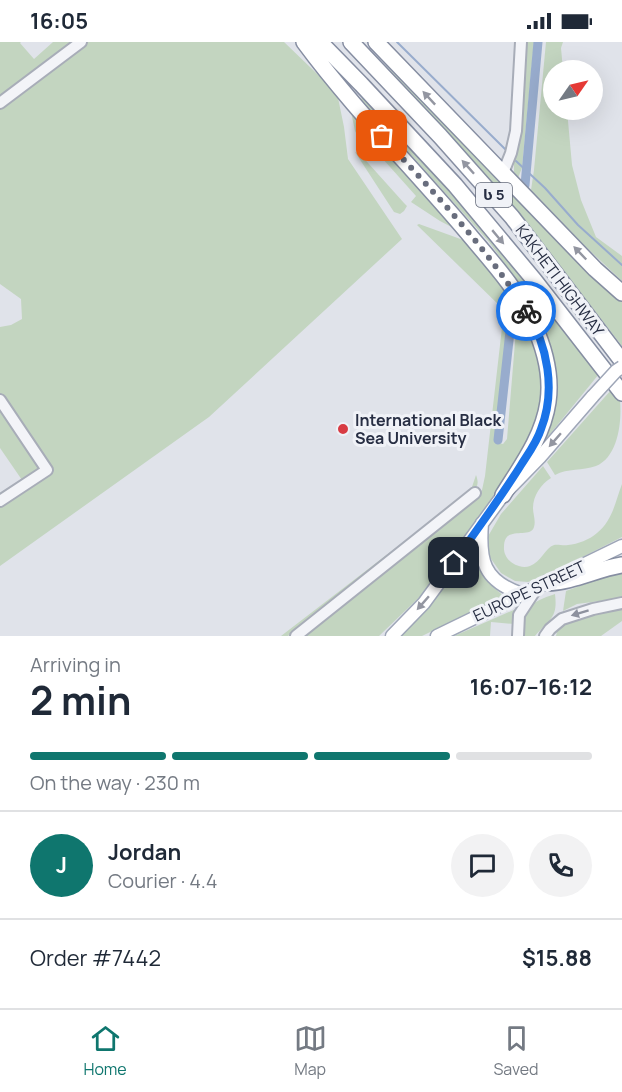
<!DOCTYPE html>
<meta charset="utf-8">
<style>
:root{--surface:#fff;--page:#f2f2f3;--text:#1f2937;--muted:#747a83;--line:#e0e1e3;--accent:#0f766e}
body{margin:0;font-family:Manrope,"Noto Sans Georgian",sans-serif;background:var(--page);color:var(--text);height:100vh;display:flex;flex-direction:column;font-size:22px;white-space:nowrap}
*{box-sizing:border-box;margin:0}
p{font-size:20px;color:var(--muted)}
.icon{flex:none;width:33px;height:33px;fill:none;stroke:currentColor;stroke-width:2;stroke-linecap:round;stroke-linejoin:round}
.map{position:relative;height:594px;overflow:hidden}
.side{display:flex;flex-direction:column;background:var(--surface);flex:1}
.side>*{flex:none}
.needle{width:39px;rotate:56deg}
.tools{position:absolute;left:543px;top:18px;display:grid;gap:12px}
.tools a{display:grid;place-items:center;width:60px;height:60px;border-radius:50%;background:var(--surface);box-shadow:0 6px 24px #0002;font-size:30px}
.pin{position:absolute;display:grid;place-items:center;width:51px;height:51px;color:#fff;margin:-26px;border-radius:12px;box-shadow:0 3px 9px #0006}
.courier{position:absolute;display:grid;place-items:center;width:60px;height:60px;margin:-30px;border:4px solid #1a73e8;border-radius:50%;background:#fff;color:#222;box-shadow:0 2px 8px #0007}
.summary em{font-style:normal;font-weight:700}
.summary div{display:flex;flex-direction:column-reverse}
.summary{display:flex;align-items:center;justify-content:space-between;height:102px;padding:0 30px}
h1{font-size:39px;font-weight:700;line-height:45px}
.bar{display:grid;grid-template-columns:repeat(4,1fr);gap:9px 6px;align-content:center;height:72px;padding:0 30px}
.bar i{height:8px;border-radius:4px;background:var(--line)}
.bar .on{background:var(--accent)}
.bar p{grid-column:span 4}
.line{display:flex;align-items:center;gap:15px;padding:0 30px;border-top:2px solid var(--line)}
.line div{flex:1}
.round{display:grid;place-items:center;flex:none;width:63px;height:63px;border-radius:32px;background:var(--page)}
.status{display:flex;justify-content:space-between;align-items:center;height:42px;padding:0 30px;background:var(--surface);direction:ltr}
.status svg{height:16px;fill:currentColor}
.menu{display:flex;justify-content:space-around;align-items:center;height:84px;border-top:2px solid var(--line);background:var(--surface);font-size:16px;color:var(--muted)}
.menu a{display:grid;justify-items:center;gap:3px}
.menu .on{color:var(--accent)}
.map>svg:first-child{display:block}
</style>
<div class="status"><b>16:05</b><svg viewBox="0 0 49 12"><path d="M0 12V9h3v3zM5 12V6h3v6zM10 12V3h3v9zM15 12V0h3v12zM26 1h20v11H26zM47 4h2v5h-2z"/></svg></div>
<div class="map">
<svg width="622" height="594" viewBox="0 0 622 594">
<rect width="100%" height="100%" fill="#e0e3ea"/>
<path fill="#c3d5c0" d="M0 0H21L20 1 34 17 53 0H73L0 55Z
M88 0H284L337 51 344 85 348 117 402 197 209 375 0 524V461L49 428 0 355V285L11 283 22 277 21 257 0 242V64Z
M523 0H534L522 126 518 136 514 130V120L517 99Z
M546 0H563L561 6 563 28H554V68H567L572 123 581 158 596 195 622 214V239L586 205 531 148 534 128Z
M380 17 607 248 622 260V304L514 165Z
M365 54 495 198 599 332 546 397 554 363 555 332 547 295 525 250 489 200 361 57Z
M350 65 463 191 440 179 411 160 416 154 365 97 361 100 355 89Z
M355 110 360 112 404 161 407 164 404 169 400 172 394 170Z
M419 182 466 199 511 255 496 400 503 402 507 397 518 264 530 283 543 324 540 370 533 389 487 466 454 508 430 545 379 594H305L478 455 482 448 485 434 504 268 417 183Z
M612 347C614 351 618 355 620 359 622 380 618 415 596 424 582 429 568 426 555 433L547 420Z
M0 364 43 428 0 456V453L22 438 0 406Z
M543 424 551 436C541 442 533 454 533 466 533 472 536 479 534 485 530 498 504 482 504 505 503 518 518 528 530 524 541 520 545 506 554 503 558 502 563 504 568 503 578 502 589 498 597 491 613 478 615 460 622 442V495L543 535 528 540 515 539 501 531 489 514 487 496 501 472Z
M476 433C479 441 478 445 472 450L288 594H281L471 448Z
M473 506C478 529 485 539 504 554L422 594H398L437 554Z
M620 529H622V554L615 557 577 562 563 569 566 549Z
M555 552C558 576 550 577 535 594H522C521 566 531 560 555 552Z
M622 566V579L601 594H556C557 591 557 587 559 584 566 575 609 568 622 566Z
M516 567 514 582 491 580 490 594H454Z"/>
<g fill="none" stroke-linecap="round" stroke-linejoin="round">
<path stroke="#98accd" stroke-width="2" d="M397 0 505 107
M516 119 545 146 578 183 622 223"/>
<path stroke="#98accd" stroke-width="9" d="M525 143 538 0
M498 398 513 262"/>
<g stroke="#a8adb8" stroke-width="14">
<path id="minor" d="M0 61 81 0
M503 131 511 111 516 89 521 0
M0 358 47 428 0 459
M296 594 475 451
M518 594 519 573 536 547
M545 594 550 587 562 577 593 567 622 561"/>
</g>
<g stroke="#9ea6b7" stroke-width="15">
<path id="major" d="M482 481C479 518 483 539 522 552
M392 594 424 561 503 453 540 415 593 354
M437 594 622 504"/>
</g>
<g stroke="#868ea2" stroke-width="18">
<path id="highway" d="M304 0C355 69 417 130 472 196 494 222 519 250 533 281 544 305 552 333 548 360 543 395 521 424 503 453
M320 0 361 42 455 143 535 239 622 351
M351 0 440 94 512 175 622 319
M376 0 595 227 622 251
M547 541C573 540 597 527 622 523"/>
</g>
<use href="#minor" stroke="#f3f4f8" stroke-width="10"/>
<use href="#major" stroke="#fff" stroke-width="12"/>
<use href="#highway" stroke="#fff" stroke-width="15"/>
<g stroke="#9ea6b7" stroke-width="15" stroke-linecap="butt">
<path id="major-bridge" d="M593 354 616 329 622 325"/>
</g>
<use href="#major-bridge" stroke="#fff" stroke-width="12"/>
</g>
<defs><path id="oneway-solid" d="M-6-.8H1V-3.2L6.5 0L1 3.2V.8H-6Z" transform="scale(1.5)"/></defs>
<g fill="#9396a1">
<use href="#oneway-solid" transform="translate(429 56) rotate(-133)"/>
<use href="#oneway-solid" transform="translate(468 125) rotate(-132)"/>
<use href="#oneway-solid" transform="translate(498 195) rotate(50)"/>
<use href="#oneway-solid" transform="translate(580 211) rotate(-134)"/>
<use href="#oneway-solid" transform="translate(555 398) rotate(131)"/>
<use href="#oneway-solid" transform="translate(423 561) rotate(131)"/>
</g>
<use fill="#8d919e" href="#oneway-solid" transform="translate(580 571) rotate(163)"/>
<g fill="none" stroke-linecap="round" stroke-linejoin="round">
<path stroke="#686d7d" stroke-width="6" stroke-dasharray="0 10.8" d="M382 94C432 149 487 205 526 269"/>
<path stroke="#1a73e8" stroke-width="8" d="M454 521C476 488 500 457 521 423 528 412 537 400 541 387 556 349 548 303 526 269"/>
</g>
<circle fill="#d83b43" stroke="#f0f2f7" stroke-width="2" cx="343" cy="387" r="6"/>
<g text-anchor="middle" stroke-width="6" stroke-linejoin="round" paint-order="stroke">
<rect fill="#f0f2f7" stroke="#636979" stroke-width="1.5" x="476" y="141" width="36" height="24" rx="4.5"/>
<g font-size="15" font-weight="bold" fill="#272e43">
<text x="494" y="158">ს 5</text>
</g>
<g font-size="16" fill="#272e43" stroke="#f0f2f7">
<text transform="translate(560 238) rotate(53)" y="6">KAKHETI HIGHWAY</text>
<text transform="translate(529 549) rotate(-25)" y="6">EUROPE STREET</text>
</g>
<g font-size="16" font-weight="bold" fill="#272e43" stroke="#f0f2f7" text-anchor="start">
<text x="355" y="384">International Black<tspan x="355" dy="18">Sea University</tspan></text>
</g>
</g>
</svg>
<div class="tools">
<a><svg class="needle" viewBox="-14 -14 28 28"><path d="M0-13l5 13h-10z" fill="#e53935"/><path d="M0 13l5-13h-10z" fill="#747a83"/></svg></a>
</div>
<div class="pin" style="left:382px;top:94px;background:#ea580c"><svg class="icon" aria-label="bag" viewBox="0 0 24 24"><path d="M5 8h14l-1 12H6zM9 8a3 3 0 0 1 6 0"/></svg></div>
<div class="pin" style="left:454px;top:521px;background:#1f2937"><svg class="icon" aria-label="home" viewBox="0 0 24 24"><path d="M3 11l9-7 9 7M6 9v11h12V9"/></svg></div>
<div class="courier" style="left:526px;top:269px"><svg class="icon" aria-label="bike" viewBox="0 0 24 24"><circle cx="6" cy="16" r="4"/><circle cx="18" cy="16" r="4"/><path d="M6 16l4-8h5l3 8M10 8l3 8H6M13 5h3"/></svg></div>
</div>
<section class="side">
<div class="summary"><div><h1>2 min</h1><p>Arriving in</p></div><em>16:07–16:12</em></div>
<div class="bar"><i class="on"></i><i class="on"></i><i class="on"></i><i></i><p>On the way · 230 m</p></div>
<div class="line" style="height:108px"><b class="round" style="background:var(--accent);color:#fff">J</b><div><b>Jordan</b><p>Courier · 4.4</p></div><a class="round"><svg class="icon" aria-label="chat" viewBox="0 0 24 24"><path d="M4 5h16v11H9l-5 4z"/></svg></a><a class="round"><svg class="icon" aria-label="phone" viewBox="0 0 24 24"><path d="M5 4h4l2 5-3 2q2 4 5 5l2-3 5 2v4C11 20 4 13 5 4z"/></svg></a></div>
<div class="line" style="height:78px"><div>Order #7442</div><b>$15.88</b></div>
</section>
<nav class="menu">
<a class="on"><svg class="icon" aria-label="home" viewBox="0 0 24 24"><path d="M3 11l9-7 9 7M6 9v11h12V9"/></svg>Home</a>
<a><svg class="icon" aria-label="map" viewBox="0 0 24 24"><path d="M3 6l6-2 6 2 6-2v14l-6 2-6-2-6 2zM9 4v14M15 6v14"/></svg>Map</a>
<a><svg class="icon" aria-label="saved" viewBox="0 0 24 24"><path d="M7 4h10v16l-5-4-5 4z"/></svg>Saved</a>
</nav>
